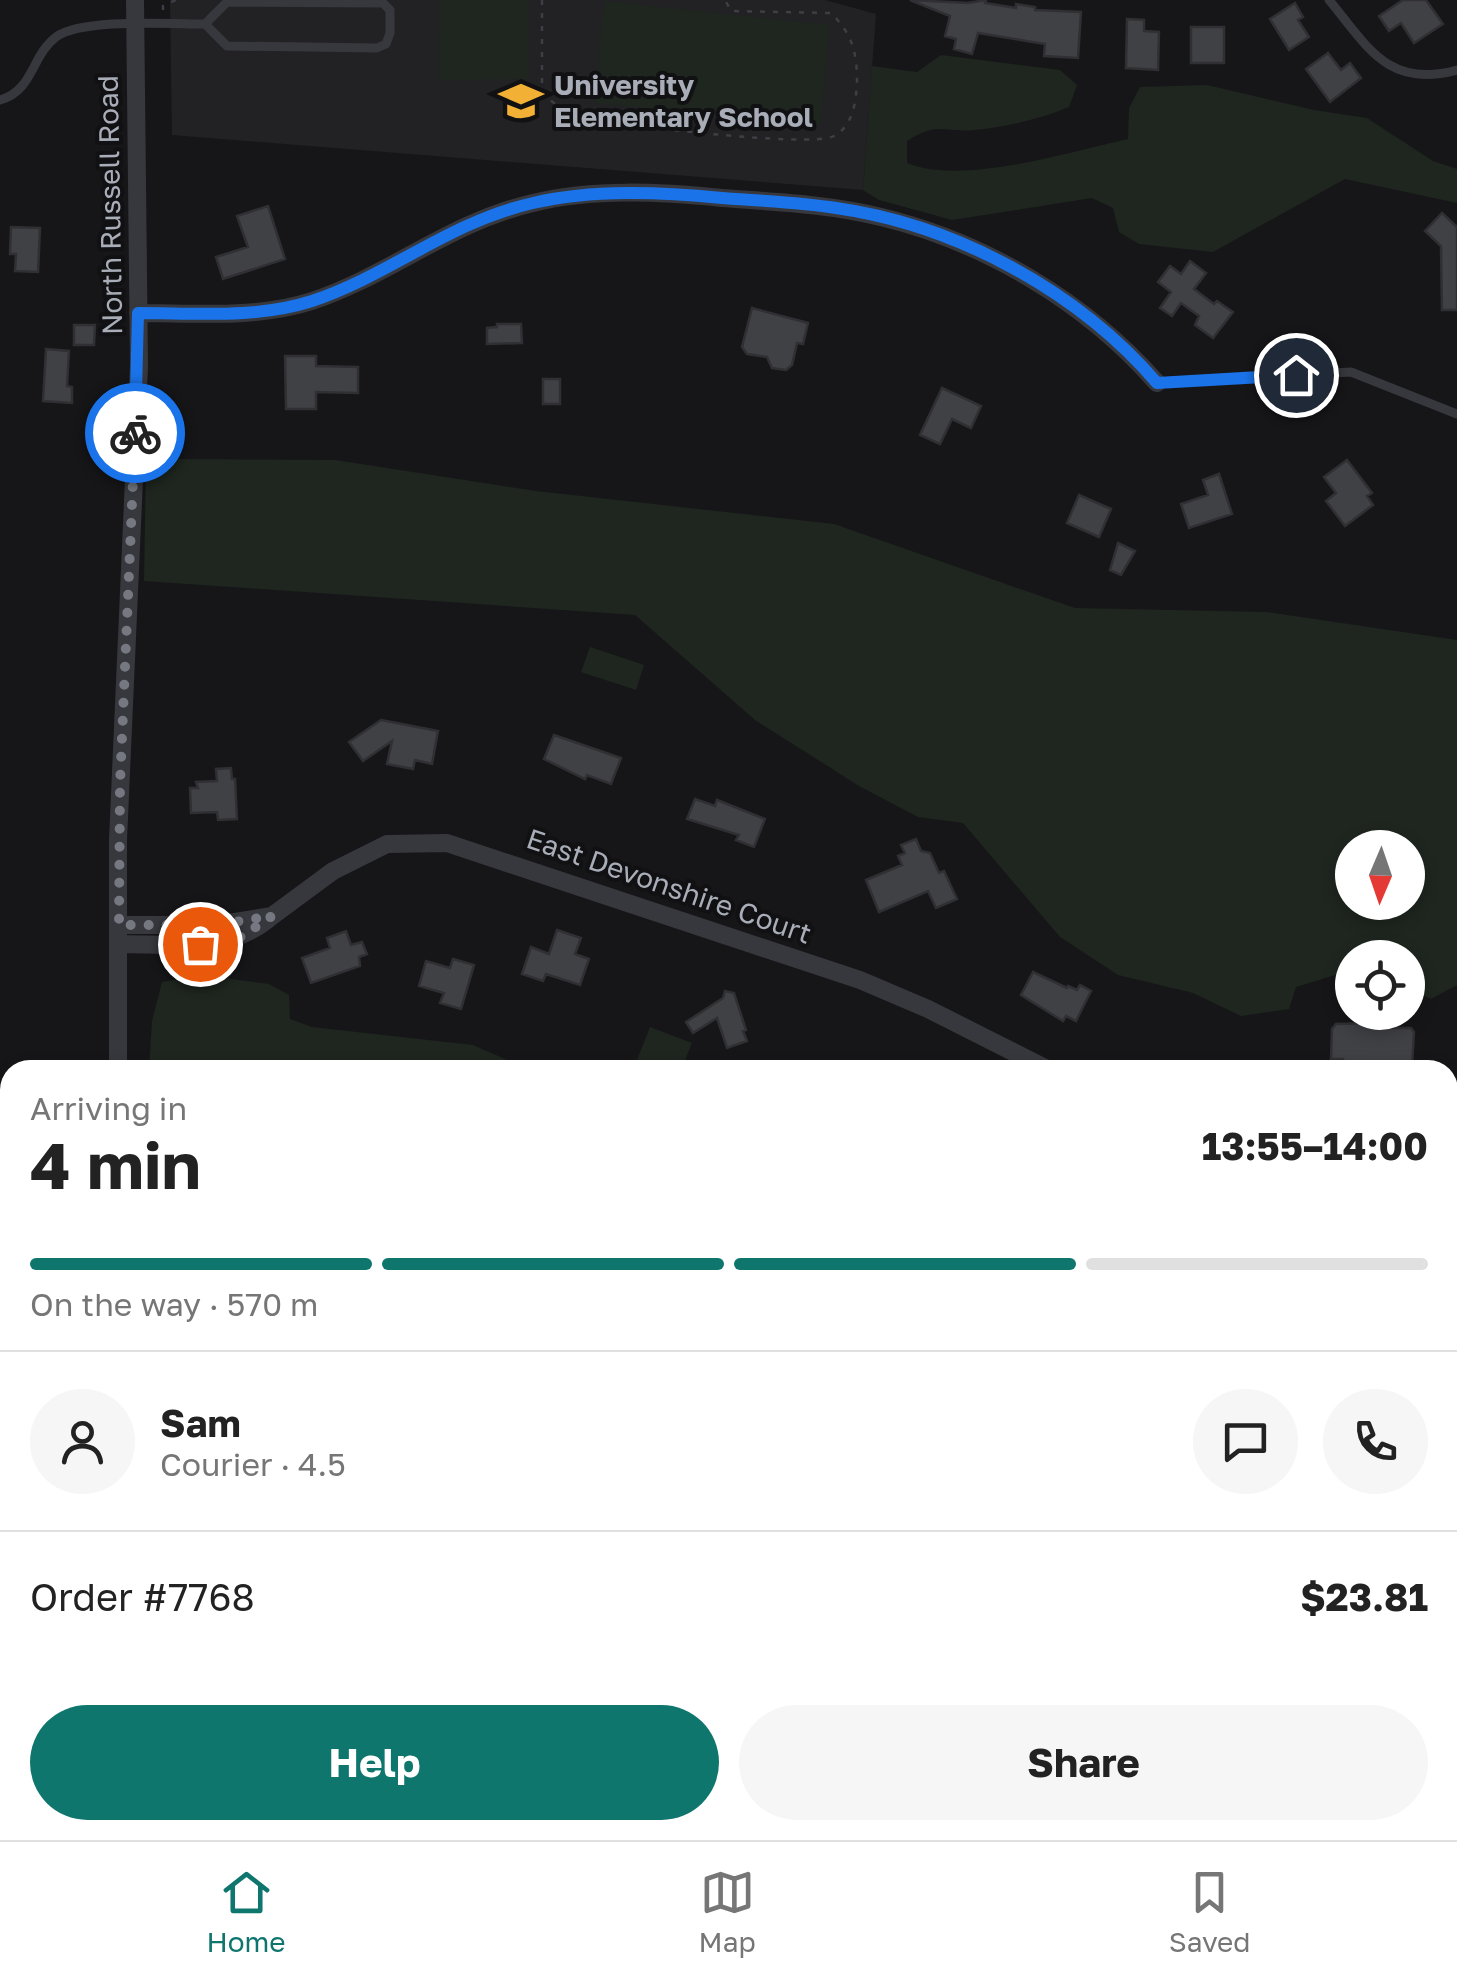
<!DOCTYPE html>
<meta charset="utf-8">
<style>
:root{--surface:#fff;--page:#f6f6f6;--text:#222;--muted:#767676;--line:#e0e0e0;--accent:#0f766e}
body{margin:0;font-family:"Golos Text",sans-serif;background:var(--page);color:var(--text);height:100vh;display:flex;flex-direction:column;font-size:38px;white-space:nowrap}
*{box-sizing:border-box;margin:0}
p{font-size:32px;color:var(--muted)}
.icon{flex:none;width:55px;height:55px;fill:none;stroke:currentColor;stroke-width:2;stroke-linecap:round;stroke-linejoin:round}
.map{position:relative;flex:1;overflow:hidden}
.side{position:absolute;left:0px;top:1060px;width:1458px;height:780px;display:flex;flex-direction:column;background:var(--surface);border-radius:30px 30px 0 0;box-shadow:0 5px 15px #0003}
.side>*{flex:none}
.needle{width:65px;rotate:182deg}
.controls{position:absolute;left:1335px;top:830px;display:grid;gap:20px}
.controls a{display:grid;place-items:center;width:90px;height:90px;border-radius:50%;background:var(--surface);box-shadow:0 5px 15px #0003;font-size:50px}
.pin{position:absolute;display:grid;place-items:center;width:85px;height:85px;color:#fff;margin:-42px;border:5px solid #fff;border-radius:50%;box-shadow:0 2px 10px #0007}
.courier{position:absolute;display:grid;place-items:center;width:100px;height:100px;margin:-50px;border:8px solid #1a73e8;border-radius:50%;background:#fff;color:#222;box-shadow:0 2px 12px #0007}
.summary em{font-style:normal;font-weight:700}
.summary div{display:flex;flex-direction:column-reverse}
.summary{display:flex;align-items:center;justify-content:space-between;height:170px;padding:0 30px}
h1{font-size:65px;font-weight:700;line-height:75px}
.bar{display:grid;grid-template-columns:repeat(4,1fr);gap:15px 10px;align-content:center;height:120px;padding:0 30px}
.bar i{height:12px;border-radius:8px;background:var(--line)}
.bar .selected{background:var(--accent)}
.bar p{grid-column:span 4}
.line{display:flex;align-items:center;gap:25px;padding:0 30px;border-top:2px solid var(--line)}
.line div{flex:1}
.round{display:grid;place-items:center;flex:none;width:105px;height:105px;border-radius:52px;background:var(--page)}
.button{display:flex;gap:20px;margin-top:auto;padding:20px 30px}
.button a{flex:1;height:115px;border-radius:60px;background:var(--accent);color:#fff;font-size:40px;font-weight:700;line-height:115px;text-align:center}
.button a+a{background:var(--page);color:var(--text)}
.menu{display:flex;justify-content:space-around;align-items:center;height:140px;border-top:2px solid var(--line);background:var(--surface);font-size:28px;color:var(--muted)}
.menu a{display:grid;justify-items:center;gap:5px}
.menu .selected{color:var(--accent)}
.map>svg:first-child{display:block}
</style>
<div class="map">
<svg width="1457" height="1840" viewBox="0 0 1457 1840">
<rect width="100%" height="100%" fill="#161618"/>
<path fill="#222225" d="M170 0H825L876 14 863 190 172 135Z
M135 1830H587L588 1840H135Z"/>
<path fill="#1e261f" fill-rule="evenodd" d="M440 0H528V79L439 80Z
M604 1 830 25 820 126 595 103Z
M941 55 1060 70 1077 85 1069 107C1040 119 1006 127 975 130 942 133 939 121 907 141V163C962 186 1068 152 1128 139L1129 108 1140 87 1207 85 1314 110 1367 118 1433 161 1457 169V203L1345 179 1213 252 1139 244 1119 232 1113 208 1092 198 952 220 879 200 863 190 872 66 917 72Z
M172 459 335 460 536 491 834 524 1075 608 1267 612 1457 640V985L1431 999 1408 989V958H1352V970L1296 987 1289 1009 1241 1016 1193 993 1118 975 1060 937 963 823 918 817 859 786 755 720 635 615 144 581 146 464ZM1352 848H1408V902H1352Z
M590 647 644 665 636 690 581 672Z
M201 975 269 984 289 995 290 1019 312 1027 473 1045 530 1070H149L152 1021 162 982Z
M650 1027 692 1043 681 1070H633Z
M1457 1351V1742L1448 1741V1352Z"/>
<path fill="#404145" stroke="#303034" stroke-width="2.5" d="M910 0 968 3 986 0 985 3 1016 8V4L1035 7V10L1081 12 1078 58 1044 56 1045 44 978 33 972 54 954 49 956 39 945 36 950 16Z
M1403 0H1426L1443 24 1414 43 1401 23 1389 31 1379 16Z
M1295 3 1303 17 1298 20 1309 37 1289 50 1270 19Z
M1127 19 1144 20V31L1159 32 1158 70 1126 68Z
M1191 27H1224V63H1191Z
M1328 53 1341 70 1350 63 1361 78 1330 102 1306 69Z
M268 206 285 259 223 279 216 257 248 247 237 216Z
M1442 213 1457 227V310H1442L1441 246 1425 231Z
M11 227 40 228 38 272 15 271 16 254H10Z
M1190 261 1206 273 1194 289 1214 304 1217 301 1233 312 1213 338 1195 325 1199 316 1181 303 1172 316 1160 308 1171 292 1158 282 1170 266 1181 274Z
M752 308 808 323 803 344 797 343 792 365 786 370 772 368 767 357 747 354 742 347Z
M497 324H521L522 343 487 344V328L497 327Z
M74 325H95L94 345H74Z
M46 349 69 351 67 386 72 387V403L43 401Z
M285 356H316V366L358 367V393L316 392V409H286Z
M543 379H560V404H543Z
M942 388 981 406 971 428 952 419 940 444 920 435Z
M1347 460 1372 493 1367 496 1373 505 1345 526 1326 501 1336 493 1324 477Z
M1219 474 1232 514 1189 528 1181 504 1208 495 1203 480Z
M1079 495 1111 509 1099 537 1067 523Z
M1118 543 1135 551 1121 575 1110 570Z
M381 720 438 731 432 764 415 760 413 769 387 764 392 741 363 761 349 742Z
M554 735 621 758 611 784 587 775 585 779 544 759Z
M231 768 232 779H235L237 819 218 820 217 812 191 813 190 788H198L196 782 217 781 216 769Z
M695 799 715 806 717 800 765 819 754 847 736 840 739 835 687 819Z
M916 839 921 851 930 853 939 873 944 871 957 899 936 908 928 891 879 912 866 880 902 865 898 856 905 853 901 845Z
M557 930 581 938 575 954 589 959 580 985 546 974 543 981 522 974 531 947 549 954Z
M346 931 351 945 362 942 367 954 359 957 360 966 311 983 302 958 330 948 327 938Z
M453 959 474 965 461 1009 440 1003 444 993 419 986 426 961 450 968Z
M1033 972 1067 988 1068 986 1077 990 1080 985 1091 991 1076 1021 1066 1016 1063 1021 1021 995Z
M725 991 734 993 746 1030 743 1031 747 1041 727 1048 717 1018 693 1033 686 1022 723 998Z
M1369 1023 1374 1028H1411L1414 1032 1412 1065H1383V1062L1343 1064V1059H1331L1332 1029 1336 1024Z"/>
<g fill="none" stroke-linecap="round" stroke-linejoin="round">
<path stroke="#3d3f44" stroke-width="2.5" stroke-dasharray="5 8" stroke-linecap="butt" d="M542 0V87L545 96 572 117C610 123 809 149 834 136 853 126 856 102 857 82 857 51 852 34 831 13L731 11 725 0
M163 10V6L176 0"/>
<path stroke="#37383d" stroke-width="9" d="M1329 0C1368 47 1388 89 1457 70
M0 100C34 90 31 56 56 37 81 18 172 24 205 24L227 2 383 3 390 10V33L386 44 377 48 227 46 205 24
M1157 383 1351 372 1457 414
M0 1112 10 1113
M1418 1840 1457 1838"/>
<path stroke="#37383d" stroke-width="18" d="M138 313C195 313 256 319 312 301 390 275 450 222 533 203 593 188 661 192 722 198 775 202 829 204 881 217 985 242 1086 302 1157 383
M272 916 333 871 387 844 447 843 860 980 928 1009 1049 1070
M119 925H216L272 916C229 954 172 944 119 944
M118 1070V840L139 366 135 0
M1448 1135H1457
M812 1830 813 1840
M106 1840 107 1830"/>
</g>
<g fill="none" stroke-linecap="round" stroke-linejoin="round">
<path stroke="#757880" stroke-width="10" stroke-dasharray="0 18" d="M135 433 120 784 119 925H216L272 916 241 937 200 944"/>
<path stroke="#1a73e8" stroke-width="12" d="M135 433 138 313C195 313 256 319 312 301 390 275 449 222 533 203 593 189 661 192 722 198 760 201 799 202 836 208 956 225 1078 291 1157 383L1296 375"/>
</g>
<defs>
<g id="school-bare" transform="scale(3.45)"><path d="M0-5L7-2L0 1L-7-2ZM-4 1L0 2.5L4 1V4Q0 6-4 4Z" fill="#f2b134" stroke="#111113" stroke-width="2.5" paint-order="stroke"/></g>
</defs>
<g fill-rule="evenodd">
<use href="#school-bare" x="521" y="101"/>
</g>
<g text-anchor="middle" stroke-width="8" stroke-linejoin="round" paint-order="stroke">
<g font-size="28" font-weight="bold" fill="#a8adb8" stroke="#111113" text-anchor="start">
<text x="554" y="95">University<tspan x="554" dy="32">Elementary School</tspan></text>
</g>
<g font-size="28" fill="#a8adb8" stroke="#111113">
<text transform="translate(110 205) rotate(-91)" y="10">North Russell Road</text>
<text transform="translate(669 886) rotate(19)" y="10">East Devonshire Court</text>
</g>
</g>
</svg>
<div class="controls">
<a><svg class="needle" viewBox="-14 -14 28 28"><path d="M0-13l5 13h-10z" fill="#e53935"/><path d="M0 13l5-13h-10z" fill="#767676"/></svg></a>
<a><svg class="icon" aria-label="locate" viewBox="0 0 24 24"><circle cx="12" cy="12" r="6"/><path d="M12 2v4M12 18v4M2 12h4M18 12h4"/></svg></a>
</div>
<div class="pin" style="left:200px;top:944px;background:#ea580c"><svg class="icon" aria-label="bag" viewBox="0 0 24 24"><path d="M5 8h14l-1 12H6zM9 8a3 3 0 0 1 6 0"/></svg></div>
<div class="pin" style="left:1296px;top:375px;background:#1f2937"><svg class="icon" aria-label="home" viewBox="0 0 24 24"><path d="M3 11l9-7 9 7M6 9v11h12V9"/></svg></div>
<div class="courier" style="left:135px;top:433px"><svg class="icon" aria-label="bike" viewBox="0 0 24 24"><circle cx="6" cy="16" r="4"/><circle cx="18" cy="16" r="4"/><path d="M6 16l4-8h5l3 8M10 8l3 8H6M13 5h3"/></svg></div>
<section class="side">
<div class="summary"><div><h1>4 min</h1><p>Arriving in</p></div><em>13:55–14:00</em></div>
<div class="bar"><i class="selected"></i><i class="selected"></i><i class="selected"></i><i></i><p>On the way · 570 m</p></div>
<div class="line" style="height:180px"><a class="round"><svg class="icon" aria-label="person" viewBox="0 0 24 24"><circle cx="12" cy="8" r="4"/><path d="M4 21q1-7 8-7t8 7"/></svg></a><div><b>Sam</b><p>Courier · 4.5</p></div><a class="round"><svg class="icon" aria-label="chat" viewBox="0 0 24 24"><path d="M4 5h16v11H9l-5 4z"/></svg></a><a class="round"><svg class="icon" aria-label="phone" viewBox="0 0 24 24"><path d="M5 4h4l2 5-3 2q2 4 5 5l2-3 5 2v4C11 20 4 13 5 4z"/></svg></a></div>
<div class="line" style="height:130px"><div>Order #7768</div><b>$23.81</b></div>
<div class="button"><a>Help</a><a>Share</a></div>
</section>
</div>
<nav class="menu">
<a class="selected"><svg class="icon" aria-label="home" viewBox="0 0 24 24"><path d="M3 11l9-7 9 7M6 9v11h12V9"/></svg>Home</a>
<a><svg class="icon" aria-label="map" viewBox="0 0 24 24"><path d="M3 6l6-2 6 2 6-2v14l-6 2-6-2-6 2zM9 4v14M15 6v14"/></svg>Map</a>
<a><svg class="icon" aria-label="saved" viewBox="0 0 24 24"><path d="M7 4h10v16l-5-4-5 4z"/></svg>Saved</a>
</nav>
